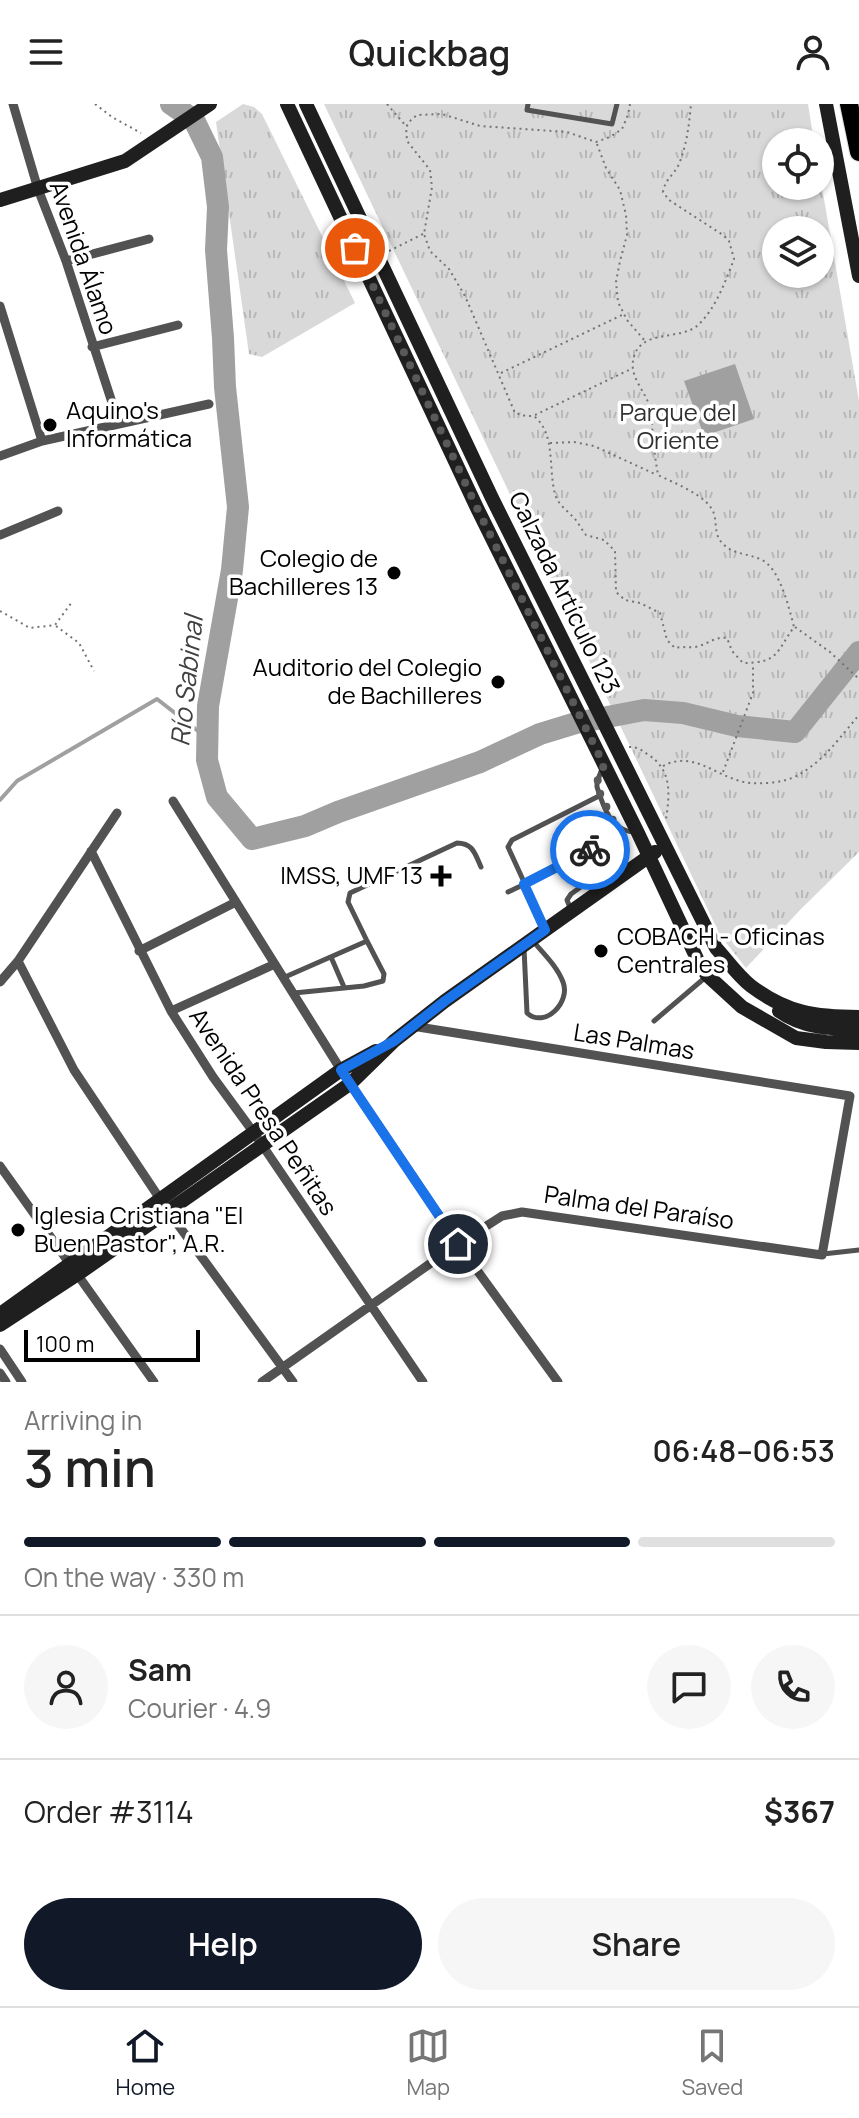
<!DOCTYPE html>
<meta charset="utf-8">
<style>
:root{--surface:#fff;--page:#f6f6f6;--text:#222;--muted:#767676;--line:#e0e0e0;--accent:#111827}
body{margin:0;font-family:Manrope,sans-serif;background:var(--page);color:var(--text);height:100vh;display:flex;flex-direction:column;font-size:30px;white-space:nowrap}
*{box-sizing:border-box;margin:0}
p{font-size:26px;color:var(--muted)}
.icon{flex:none;width:44px;height:44px;fill:none;stroke:currentColor;stroke-width:2;stroke-linecap:round;stroke-linejoin:round}
.map{position:relative;height:1278px;overflow:hidden}
.sheet{display:flex;flex-direction:column;background:var(--surface);flex:1}
.sheet>*{flex:none}
.tools{position:absolute;left:762px;top:24px;display:grid;gap:16px}
.tools a{display:grid;place-items:center;width:72px;height:72px;border-radius:50%;background:var(--surface);box-shadow:0 2px 6px #0004;font-size:40px}
.scale{position:absolute;left:24px;bottom:20px;width:176px;box-sizing:border-box;padding-left:8px;border:4px solid #000;border-top:0;font-size:22px;line-height:28px;white-space:nowrap;color:#000;-webkit-text-stroke:6px #fff;paint-order:stroke}
.pin{position:absolute;display:grid;place-items:center;width:68px;height:68px;color:#fff;margin:-34px;border:4px solid #fff;border-radius:50%;box-shadow:0 2px 8px #0007}
.courier{position:absolute;display:grid;place-items:center;width:80px;height:80px;margin:-40px;border:6px solid #1a73e8;border-radius:50%;background:#fff;color:#222;box-shadow:0 2px 10px #0007}
.headline em{font-style:normal;font-weight:600}
.headline div{display:flex;flex-direction:column-reverse}
.headline{display:flex;align-items:center;justify-content:space-between;height:136px;padding:0 24px}
h1{font-size:52px;font-weight:600;line-height:60px}
.bar{display:grid;grid-template-columns:repeat(4,1fr);gap:12px 8px;align-content:center;height:96px;padding:0 24px}
.bar i{height:10px;border-radius:6px;background:var(--line)}
.bar .selected{background:var(--accent)}
.bar p{grid-column:span 4}
.line{display:flex;align-items:center;gap:20px;padding:0 24px;border-top:2px solid var(--line)}
.line div{flex:1}
.round{display:grid;place-items:center;flex:none;width:84px;height:84px;border-radius:42px;background:var(--page)}
.cta{display:flex;gap:16px;margin-top:auto;padding:16px 24px}
.cta a{flex:1;height:92px;border-radius:48px;background:var(--accent);color:#fff;font-size:32px;font-weight:600;line-height:92px;text-align:center}
.cta a+a{background:var(--page);color:var(--text)}
header{display:flex;justify-content:space-between;align-items:center;height:104px;padding:0 24px;background:var(--surface);font-size:36px;font-weight:600}
.tabs{display:flex;justify-content:space-around;align-items:center;height:112px;border-top:2px solid var(--line);background:var(--surface);font-size:22px;color:var(--muted)}
.tabs a{display:grid;justify-items:center;gap:4px}
.tabs .selected{color:var(--accent)}
.map>svg:first-child{display:block}
</style>
<header><svg class="icon" aria-label="menu" viewBox="0 0 24 24"><path d="M4 6h16M4 12h16M4 18h16"/></svg>Quickbag<svg class="icon" aria-label="person" viewBox="0 0 24 24"><circle cx="12" cy="8" r="4"/><path d="M4 21q1-7 8-7t8 7"/></svg></header>
<div class="map">
<svg width="859" height="1278" viewBox="0 0 859 1278">
<defs>
<pattern id="grass-tufts" width="24" height="20" patternUnits="userSpaceOnUse" patternTransform="scale(2)"><rect width="24" height="20" fill="#d9d9d9"/><path d="M3 7l-1-3M5 7V3M7 7l1-3M15 17l-1-3M17 17v-4M19 17l1-3" fill="none" stroke="#b8b8b8"/></pattern>
</defs>
<rect width="100%" height="100%" fill="#fff"/>
<path fill="url(#grass-tufts)" fill-rule="evenodd" d="M243 0 254 3 262 10 355 199 262 253 249 250 216 18Z
M324 0H808L814 38H776V82H820V72L859 297V748L800 806 746 864 720 831ZM776 126H820V170H776Z"/>
<path fill="#a0a0a0" d="M735 260 754 315 704 332 684 277Z"/>
<g fill="none" stroke-linecap="round" stroke-linejoin="round">
<path stroke="#a0a0a0" stroke-width="4" d="M0 696 17 677 157 595 207 634"/>
<path stroke="#a0a0a0" stroke-width="22" d="M171 0 194 16 212 53 218 103 216 146 223 234 225 283 238 403 232 466 208 602 207 656 217 693 252 735 305 722 338 708 480 658 540 630 576 619 644 606 683 609 737 622 795 628 859 548"/>
<g stroke="#dbdbdb" stroke-width="20">
<path id="highway" d="M849 0 859 48"/>
</g>
<path stroke="#747474" stroke-width="2" stroke-dasharray="2 4" stroke-linecap="butt" d="M95 0 112 13 141 29
M387 0 406 22
M630 0 628 11 622 25 610 33 596 38 567 28 480 22 442 10 417 11 411 16 406 23 407 37 430 66 432 83 424 130 430 147 449 165 465 192 515 309 526 312H534C556 330 548 364 555 390 558 401 568 407 575 415 579 420 582 426 586 431L604 436 615 447 616 488 625 496 640 499 660 509 667 536 675 544C682 542 688 544 695 543 707 541 715 532 727 534L732 547 743 559C779 559 776 548 794 523 789 504 780 465 762 456 748 449 733 451 722 439 714 430 717 420 714 410 709 392 674 379 658 371 656 359 654 346 653 334 652 324 652 313 650 303 646 289 630 273 633 257 638 223 682 238 699 220 716 204 726 176 734 155L729 137 723 131 669 96 663 88C665 75 674 71 679 60 687 40 689 21 691 0
M597 40 606 64 620 86 626 111 627 131 620 157 616 178 618 198 627 216 645 237
M389 147 423 130
M501 269 624 210
M535 311 633 264
M550 339 574 338 594 342 657 371
M0 507 30 524 55 521 72 498
M56 522 79 539 94 567
M795 523 830 548 859 575
M629 643C636 643 641 645 647 650 672 665 670 689 666 715
M663 662C693 646 715 672 744 678 759 681 785 679 798 671 823 658 841 632 859 611
M723 668 753 589V560"/>
<path stroke="#525252" stroke-width="5" d="M528 0 527 6 612 20 617 0
M602 665 597 678V683C603 702 611 727 634 728
M508 788C541 772 595 752 615 721
M571 806 567 796 571 790 603 767 610 768 616 775
M545 824 508 743 512 736 599 692
M367 837 348 798 350 789 457 739C473 739 475 750 481 763
M524 844 527 909C545 925 571 898 563 878 557 862 543 849 532 836
M331 853 344 883
M285 873 367 837 384 870 383 877 364 882 294 889
M654 917 707 872
M823 1150 859 1146"/>
<path stroke="#525252" stroke-width="9" d="M13 0 38 85 66 157 119 320
M66 157 149 135
M0 202 42 337
M92 243 178 221
M0 352 42 337 209 300
M0 431 58 407
M173 697 341 966 458 1140 558 1278
M91 747 171 907 213 973 254 1029 423 1278
M139 847 236 798
M18 857 74 966 168 1107 293 1278
M0 878 18 857 117 709
M171 907 275 860
M0 1062 154 1278
M0 1245 22 1278
M0 1269 6 1278
M262 1278 458 1140 502 1112 522 1108 822 1151 850 992 412 922"/>
<path stroke="#1f1f1f" stroke-width="14" d="M287 0 477 404 638 729 699 859 707 871 742 903 796 934 826 938 859 939
M306 0 492 394 716 844C727 856 738 872 751 882 787 909 815 913 859 913
M826 0 859 172
M0 96 125 57 210 0
M779 907C803 924 830 925 859 925
M0 1210 341 966 376 947
M0 1221 78 1170 351 979 394 937 445 897 655 748"/>
<use href="#highway" stroke="#000" stroke-width="18"/>
</g>
<g fill="none" stroke-linecap="round" stroke-linejoin="round">
<path stroke="#595959" stroke-width="8" stroke-dasharray="0 14.4" d="M355 144 477 404 604 661 597 678V683L615 721 604 737 590 746"/>
<path stroke="#1a73e8" stroke-width="10" d="M458 1140 341 966 394 937 445 897 545 826 524 780 590 746"/>
</g>
<g fill="#000" stroke="#fff" stroke-width="3">
<circle cx="50" cy="321" r="8"/>
<circle cx="394" cy="469" r="8"/>
<circle cx="498" cy="578" r="8"/>
<path d="M437 760h8v8h8v8h-8v8h-8v-8h-8v-8h8z"/>
<circle cx="601" cy="847" r="8"/>
<circle cx="18" cy="1126" r="8"/>
</g>
<g text-anchor="middle" stroke-width="7" stroke-linejoin="round" paint-order="stroke">
<g font-size="24" fill="#000" stroke="#fff">
<text transform="translate(83 154) rotate(71)" y="8">Avenida Álamo</text>
<text transform="translate(564 489) rotate(64)" y="8">Calzada Artículo 123</text>
<text transform="translate(634 938) rotate(9)" y="8">Las Palmas</text>
<text transform="translate(263 1008) rotate(56)" y="8">Avenida Presa Peñitas</text>
<text transform="translate(639 1104) rotate(8)" y="8">Palma del Paraíso</text>
</g>
<g font-size="24" fill="#000" stroke="#fff" text-anchor="start">
<text x="66" y="315">Aquino's<tspan x="66" dy="28">Informática</tspan></text>
<text x="378" y="463" text-anchor="end">Colegio de<tspan x="378" dy="28">Bachilleres 13</tspan></text>
<text x="482" y="572" text-anchor="end">Auditorio del Colegio<tspan x="482" dy="28">de Bachilleres</tspan></text>
<text x="423" y="780" text-anchor="end">IMSS, UMF 13</text>
<text x="617" y="841">COBACH - Oficinas<tspan x="617" dy="28">Centrales</tspan></text>
<text x="34" y="1120">Iglesia Cristiana "El<tspan x="34" dy="28">Buen Pastor", A.R.</tspan></text>
</g>
<g font-size="24" fill="#303030" stroke="#fff">
<text x="678" y="317">Parque del<tspan x="678" dy="28">Oriente</tspan></text>
</g>
<g font-size="26" font-style="italic" fill="#414141" stroke="#fff">
<text transform="translate(187 577) rotate(-84)" y="9">Río Sabinal</text>
</g>
</g>
</svg>
<div class="tools">
<a><svg class="icon" aria-label="locate" viewBox="0 0 24 24"><circle cx="12" cy="12" r="6"/><path d="M12 2v4M12 18v4M2 12h4M18 12h4"/></svg></a>
<a><svg class="icon" aria-label="layers" viewBox="0 0 24 24"><path d="M12 4l9 5-9 5-9-5zM3 14l9 5 9-5"/></svg></a>
</div>
<div class="scale">100 m</div>
<div class="pin" style="left:355px;top:144px;background:#ea580c"><svg class="icon" aria-label="bag" viewBox="0 0 24 24"><path d="M5 8h14l-1 12H6zM9 8a3 3 0 0 1 6 0"/></svg></div>
<div class="pin" style="left:458px;top:1140px;background:#1f2937"><svg class="icon" aria-label="home" viewBox="0 0 24 24"><path d="M3 11l9-7 9 7M6 9v11h12V9"/></svg></div>
<div class="courier" style="left:590px;top:746px"><svg class="icon" aria-label="bike" viewBox="0 0 24 24"><circle cx="6" cy="16" r="4"/><circle cx="18" cy="16" r="4"/><path d="M6 16l4-8h5l3 8M10 8l3 8H6M13 5h3"/></svg></div>
</div>
<section class="sheet">
<div class="headline"><div><h1>3 min</h1><p>Arriving in</p></div><em>06:48–06:53</em></div>
<div class="bar"><i class="selected"></i><i class="selected"></i><i class="selected"></i><i></i><p>On the way · 330 m</p></div>
<div class="line" style="height:144px"><a class="round"><svg class="icon" aria-label="person" viewBox="0 0 24 24"><circle cx="12" cy="8" r="4"/><path d="M4 21q1-7 8-7t8 7"/></svg></a><div><b>Sam</b><p>Courier · 4.9</p></div><a class="round"><svg class="icon" aria-label="chat" viewBox="0 0 24 24"><path d="M4 5h16v11H9l-5 4z"/></svg></a><a class="round"><svg class="icon" aria-label="phone" viewBox="0 0 24 24"><path d="M5 4h4l2 5-3 2q2 4 5 5l2-3 5 2v4C11 20 4 13 5 4z"/></svg></a></div>
<div class="line" style="height:104px"><div>Order #3114</div><b>$367</b></div>
<div class="cta"><a>Help</a><a>Share</a></div>
</section>
<nav class="tabs">
<a class="selected"><svg class="icon" aria-label="home" viewBox="0 0 24 24"><path d="M3 11l9-7 9 7M6 9v11h12V9"/></svg>Home</a>
<a><svg class="icon" aria-label="map" viewBox="0 0 24 24"><path d="M3 6l6-2 6 2 6-2v14l-6 2-6-2-6 2zM9 4v14M15 6v14"/></svg>Map</a>
<a><svg class="icon" aria-label="saved" viewBox="0 0 24 24"><path d="M7 4h10v16l-5-4-5 4z"/></svg>Saved</a>
</nav>
